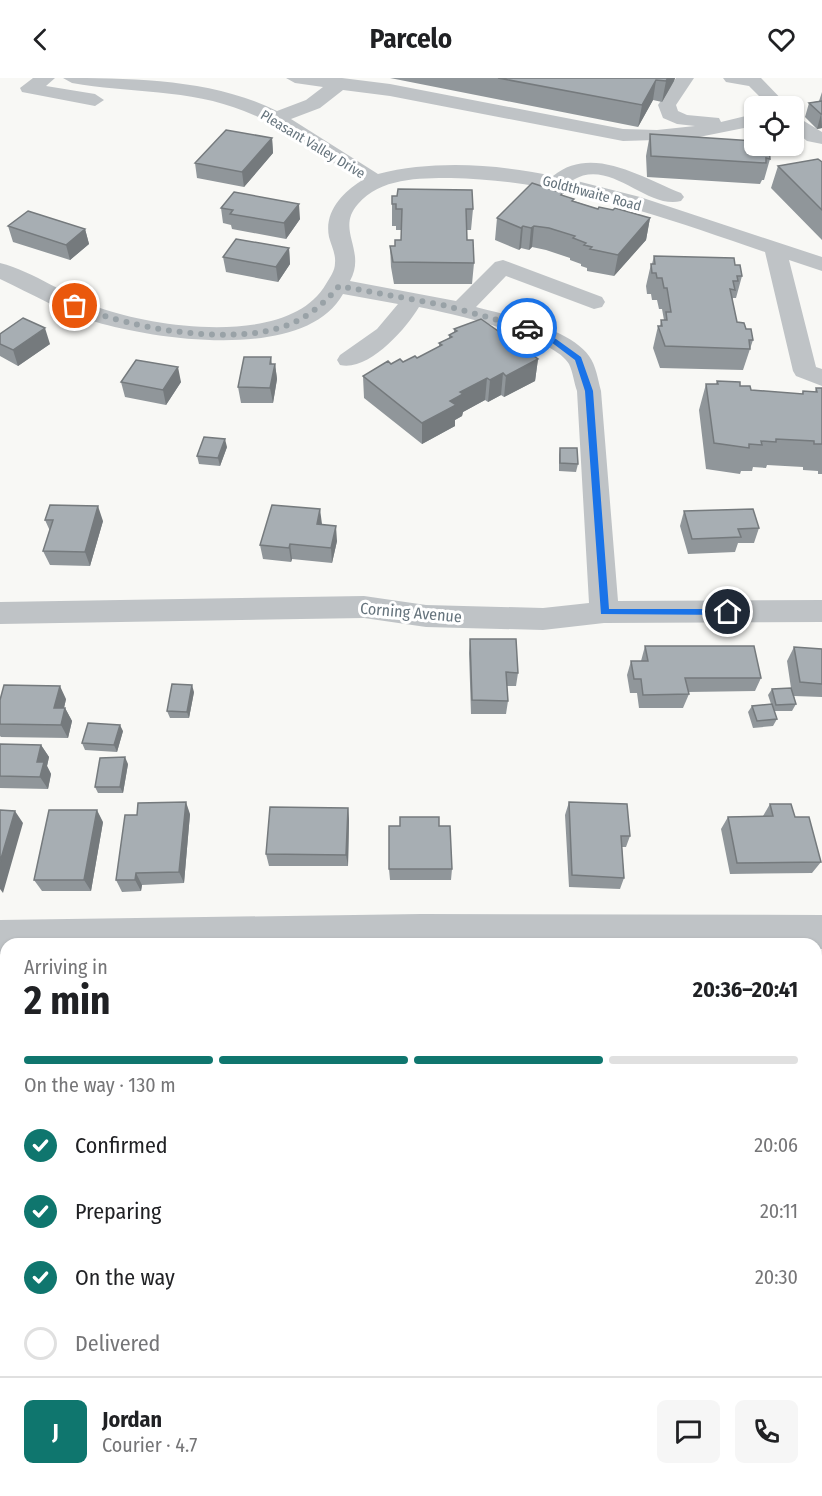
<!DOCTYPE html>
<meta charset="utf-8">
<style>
:root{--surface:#fff;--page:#f6f6f6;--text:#202124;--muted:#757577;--line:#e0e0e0;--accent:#0f766e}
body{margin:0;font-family:"Fira Sans Condensed",sans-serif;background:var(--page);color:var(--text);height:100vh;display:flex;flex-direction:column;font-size:22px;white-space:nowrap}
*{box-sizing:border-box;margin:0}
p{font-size:20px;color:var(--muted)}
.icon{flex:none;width:33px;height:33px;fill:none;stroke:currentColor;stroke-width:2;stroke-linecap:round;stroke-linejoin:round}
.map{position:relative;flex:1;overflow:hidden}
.panel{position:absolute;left:0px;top:860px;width:822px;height:560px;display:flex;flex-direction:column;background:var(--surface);border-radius:18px 18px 0 0;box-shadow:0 2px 4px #0004}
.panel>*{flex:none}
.buttons{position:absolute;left:744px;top:18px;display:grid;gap:12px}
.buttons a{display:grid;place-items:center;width:60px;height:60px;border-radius:9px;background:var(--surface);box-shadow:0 2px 4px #0004;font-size:30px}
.pin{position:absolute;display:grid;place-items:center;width:51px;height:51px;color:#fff;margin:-26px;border:3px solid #fff;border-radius:50%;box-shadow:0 2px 6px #0007}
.courier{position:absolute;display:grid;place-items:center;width:60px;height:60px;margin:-30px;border:4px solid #1a73e8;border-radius:50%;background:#fff;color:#222;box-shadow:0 2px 8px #0007}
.headline em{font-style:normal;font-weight:700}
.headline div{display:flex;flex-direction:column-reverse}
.headline{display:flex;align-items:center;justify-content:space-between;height:102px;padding:0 24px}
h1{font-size:39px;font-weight:700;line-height:45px}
.bar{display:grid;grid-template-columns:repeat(4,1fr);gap:9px 6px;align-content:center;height:72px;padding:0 24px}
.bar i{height:8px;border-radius:4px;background:var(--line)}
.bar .active{background:var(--accent)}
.bar p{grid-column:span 4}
.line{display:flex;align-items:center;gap:15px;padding:0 24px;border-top:2px solid var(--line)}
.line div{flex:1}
.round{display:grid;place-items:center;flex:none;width:63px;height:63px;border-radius:9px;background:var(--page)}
ol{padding:0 24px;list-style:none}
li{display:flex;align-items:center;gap:18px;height:66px}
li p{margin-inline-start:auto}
li .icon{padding:6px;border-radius:50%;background:var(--accent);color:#fff;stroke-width:4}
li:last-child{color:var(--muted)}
li i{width:33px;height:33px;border:3px solid var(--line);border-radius:50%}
header{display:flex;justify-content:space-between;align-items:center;height:78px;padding:0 24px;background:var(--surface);font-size:27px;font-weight:700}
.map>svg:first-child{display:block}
</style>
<header><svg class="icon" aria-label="back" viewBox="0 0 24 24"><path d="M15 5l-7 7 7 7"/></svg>Parcelo<svg class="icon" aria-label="heart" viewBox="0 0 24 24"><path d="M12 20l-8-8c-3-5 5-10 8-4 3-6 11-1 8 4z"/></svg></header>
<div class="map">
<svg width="822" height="1418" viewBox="0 0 822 1418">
<rect width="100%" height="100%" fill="#f8f8f5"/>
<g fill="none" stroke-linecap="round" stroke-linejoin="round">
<path fill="#bfc3c6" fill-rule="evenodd" d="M33 0H55L46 8 95 16 104 22 95 28 22 14 20 10Z
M63 0C132 0 213 1 277 33L306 22 323 9 295 5 286 0H342L390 6 623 51 657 52 695 48 677 46 663 40 658 27 676 0H694L676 27 678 33 687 37 719 40 721 44 754 36V48L689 61 623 63 390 18 343 12 320 30 291 41 378 96C434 82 496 86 553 98 592 66 642 100 681 115L684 119 681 123C647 132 610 79 573 102L640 119 822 179V193L789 182 816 289 822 291V308L796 298 793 293 765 174C662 139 561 102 451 100 419 100 380 100 358 126 335 152 367 172 350 203L456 223 495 184 503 182 602 219 605 224 602 229 594 231 506 198 476 229C507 237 570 251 589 278 596 287 598 302 601 313L618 523 822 522V544L604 545 543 552 426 549 364 540 0 546V524L364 518 426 527 543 530 589 525 577 313C574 305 573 294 569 286 554 259 450 235 419 229 406 251 368 294 340 287L337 282 340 277 377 251 398 226 343 216C305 284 158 262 96 244 63 234 32 216 0 201V185C35 194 66 218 100 230 157 250 290 269 326 206 330 199 335 193 335 185 336 176 331 167 329 159 324 134 342 115 361 103 322 79 286 49 244 33 190 11 128 15 72 5Z
M723 0H761L788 28H769L749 8 726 4Z
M794 37 822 54V66L807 63 794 52Z
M421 836 822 837V871H816V866H6V876H0V842Z"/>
</g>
<path fill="#90969a" d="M390 0H675L674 3 662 24 653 22 638 49Z
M822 14V50L817 51 805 39 809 25 819 23Z
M650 56 765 70 770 81 764 102H762L760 106 647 99 646 78Z
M272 60 273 75 244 109 197 100 195 85Z
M822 84V162L771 110 778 88Z
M563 117 574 123 598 131 613 132 650 140 646 162 614 198 587 193V190L581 188V186L570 182V180L546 172 532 169 529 172 521 170 519 172 495 162 497 140Z
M392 126 473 131 471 152H467V162L474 185 472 206H394L391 189 390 168H395L401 162V152H396V148H392Z
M221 130 300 141 286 161 232 151 231 147 223 145Z
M8 148 85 151 89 166 70 182 13 164Z
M289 170 290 186 278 204 226 194 223 179Z
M654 178 735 187 742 198 736 220H733L732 223 737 244 746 251 753 262 743 292 660 290 653 270 658 248H660L661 242H664L662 231H659L657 222H652L651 216H647L646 208 651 186H652Z
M454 251 538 281 535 303 504 319 501 317 488 324 485 322 463 334 462 338 455 342V348L422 366 364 320 363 298 391 286 417 280 439 269V265L449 260V257L454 254Z
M0 256 50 266 18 288 0 278Z
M271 279 272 286H275L277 301 273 325H241L238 309Z
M717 303 740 308 751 312 802 316 803 313 815 314 816 310H822V396H818V393L803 392V389L767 387 766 390 753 389 752 393H741L740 396 706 391 699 332 706 306H716Z
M121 304H181L166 327 125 319Z
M227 369 220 388 199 386 197 378Z
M560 370 578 386 576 394 559 393V377Z
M684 433 759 450 754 465H738L735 474 688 476 680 448Z
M45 442 103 443 90 488 50 487 43 473 50 453Z
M322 446 337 463 332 485 292 481 291 484 263 481 260 467Z
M470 561 518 595 516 608H507L508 623 506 636H471L469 575Z
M645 568 761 600 755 613 688 614 689 616 683 630H639L637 615H630L627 597 631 583H641Z
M794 569 822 571V619L794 618 796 626 792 633H774L777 641 773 648 753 650 748 634 752 628 771 626 768 617 772 611 791 610 787 583Z
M194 614 189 640H170L167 633Z
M66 621 64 630H65L72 643 68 660 1 659 0 658V622Z
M123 653 117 674 85 672 82 665Z
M0 666 41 667 49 679 47 688 51 696 48 711 0 710Z
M128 686 123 715H98L95 709Z
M569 724 630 758 626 769H622L624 800 620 811 569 809 565 737Z
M770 726 821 784 812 795 730 796 721 751 728 739 763 738Z
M348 730 349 742 348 788H269L266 776Z
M190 736 184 805 142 807 141 813 122 814 116 802Z
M103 744 91 813H42L34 802Z
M439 748 452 791 451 802H390L389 791Z"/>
<path fill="#757a7d" d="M668 0H675L674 3 662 24 666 3Z
M656 2 653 22 638 49 642 27Z
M821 36 822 50 817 51Z
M272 60 273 75 244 109 242 94Z
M299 126 300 141 286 161 284 145Z
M650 140 646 162 614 198 618 177Z
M523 148 521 170 519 172 521 150Z
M534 148 532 169 529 172 531 150Z
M85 151 89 166 70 182 66 167Z
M289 170 290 186 278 204 276 189Z
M45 250 50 266 18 288 13 272Z
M538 281 535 303 504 319 506 298Z
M275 286 277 301 273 325 270 310Z
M178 289 181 304 166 327 163 312Z
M503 295 501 317 488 324 490 302Z
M487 300 485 322 463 334 462 338 455 342V348L422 366V345L460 314Z
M225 361 227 369 220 388 218 380Z
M98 428 103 443 90 488 85 474Z
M320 431 322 446 318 461 317 446Z
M336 448 337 463 332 485 331 470Z
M290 466 292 481 291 484 289 470Z
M192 607 194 614 189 640 187 634Z
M60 608 66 621 61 643 54 630Z
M65 630 72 643 68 660 61 647Z
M120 647 123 653 117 674 114 667Z
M41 667 49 679 47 688 51 696 48 711 40 699 37 684Z
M125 679 128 686 123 715 120 709Z
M186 724 190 736 184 805 179 794Z
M348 730 349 742 348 788 346 777Z
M97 732 103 744 91 813 84 802Z
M15 733 23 745 3 815 0 811V784Z
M136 795 142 807 141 813 135 802Z"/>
<path fill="#a7aeb3" stroke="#757a7d" stroke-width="1.5" d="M498 0H668L666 3 656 2 642 27Z
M822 23V36H821L809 25Z
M226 52 272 60 242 94 195 85Z
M650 56 754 63V68H765V70H769L770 81 766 80V85L651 78Z
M818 81 822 84V132L778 88Z
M532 105 563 115 561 117 574 121 572 123 598 131 599 129 613 132 615 130 650 140 618 177 590 171 592 169 584 167 586 165 573 160 575 158 549 150 534 148 531 150 523 148 521 150 497 140Z
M398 111 472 112 473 131H466L467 162H473L474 185 393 184 390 168H395V162H401L402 131H396V126H392V118H397Z
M234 114 299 126 284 145 230 136 233 132 221 130Z
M28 133 85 151 66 167 8 148Z
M236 161 289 170 276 189 223 179Z
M654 178 734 180 735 187H740L742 198H737L738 203H733L735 212 730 211 737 244 744 245 746 251H751L753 262H749L750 271 665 268 658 248H662L661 242H667L666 234H671L667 210H664L662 200H657L656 195H652L651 186H655Z
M23 240 45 250 13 272 0 266V256Z
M481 241 538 281 506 298 503 295 490 302 487 300 460 314 463 316 450 323 456 327 422 345 363 298 388 283 391 286 400 281 403 284 415 278 417 280 442 267 439 265 452 259 449 257 457 253 454 251Z
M244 279H271L270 286H275L270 310 238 309Z
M136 282 178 289 163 312 121 304Z
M717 303 740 304V308H750L751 312 803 316V313L817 314 816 310H822V366H814V363L776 361V364L761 363 762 367 749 366V370L714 365 706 306H718Z
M204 359 225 361 218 380 197 378Z
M560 370H577L578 386 560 385Z
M50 427 98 428 85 474 43 473 53 442H45Z
M272 427 320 431 317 446 336 448 331 470 290 466 289 470 260 467Z
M753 431 759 450 738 451 741 459 692 461 684 433Z
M470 561H516L518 595 506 594 508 623 472 622Z
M645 568H754L761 600H685L689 616 643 617 641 601H634L631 583H648Z
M794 569 822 571V606L800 604Z
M172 606 192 607 187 634 167 633Z
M4 607 60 608 54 630H65L61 647 0 646V622Z
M791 610 796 626 776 627 772 611Z
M772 626 777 641 757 643 752 628Z
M88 645 120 647 114 667 82 665Z
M0 666 41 667 37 684H44L40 699 0 698Z
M125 679 120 709H95L100 680Z
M186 724 179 794 136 795 135 802H116L125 737H137L138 725Z
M569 724 627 726 630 758H621L624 800 572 797Z
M770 726H791L795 739H809L821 784 737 785 728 739 773 738Z
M270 729 348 730 346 777 266 776Z
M0 732 15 733 0 784Z
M49 732H97L84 802H34Z
M400 739H439V748H450L452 791H389V748H400Z"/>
<path fill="#1a73e8" d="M524 249 556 261 581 279 593 313 609 531H728L732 534 731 537 601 536 585 313 575 282 551 264 524 252Z"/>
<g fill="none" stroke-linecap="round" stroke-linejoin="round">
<path stroke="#99a2a7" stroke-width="6" stroke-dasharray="0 10.8" d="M75 228C131 250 230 269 288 247 307 240 326 224 339 208L443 227 527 250"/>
</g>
<g text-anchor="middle" stroke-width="6" stroke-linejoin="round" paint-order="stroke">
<g font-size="14" fill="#66747d" stroke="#fff">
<text transform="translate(313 66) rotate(31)" y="5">Pleasant Valley Drive</text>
<text transform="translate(592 115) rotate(15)" y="5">Goldthwaite Road</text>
</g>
<g font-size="16" fill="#66747d" stroke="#fff">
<text transform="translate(411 534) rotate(5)" y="6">Corning Avenue</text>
</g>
</g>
</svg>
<div class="buttons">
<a><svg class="icon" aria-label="locate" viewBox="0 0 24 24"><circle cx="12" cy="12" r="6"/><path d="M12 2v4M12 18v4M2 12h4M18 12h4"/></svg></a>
</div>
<div class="pin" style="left:75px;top:228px;background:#ea580c"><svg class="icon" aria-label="bag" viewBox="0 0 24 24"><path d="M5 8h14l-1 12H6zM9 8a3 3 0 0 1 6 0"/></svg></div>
<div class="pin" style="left:728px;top:534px;background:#1f2937"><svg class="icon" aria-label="home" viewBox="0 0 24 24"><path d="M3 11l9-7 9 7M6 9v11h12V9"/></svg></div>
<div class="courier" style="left:527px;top:250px"><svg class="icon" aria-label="car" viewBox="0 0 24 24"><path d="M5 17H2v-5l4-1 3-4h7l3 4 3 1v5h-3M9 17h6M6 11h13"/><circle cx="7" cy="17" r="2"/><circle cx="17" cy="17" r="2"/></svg></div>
<section class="panel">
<div class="headline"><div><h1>2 min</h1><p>Arriving in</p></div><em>20:36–20:41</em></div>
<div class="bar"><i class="active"></i><i class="active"></i><i class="active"></i><i></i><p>On the way · 130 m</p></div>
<ol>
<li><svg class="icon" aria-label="check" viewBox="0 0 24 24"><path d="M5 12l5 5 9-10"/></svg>Confirmed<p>20:06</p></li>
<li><svg class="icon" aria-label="check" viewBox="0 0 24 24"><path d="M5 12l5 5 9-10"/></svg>Preparing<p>20:11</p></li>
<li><svg class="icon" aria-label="check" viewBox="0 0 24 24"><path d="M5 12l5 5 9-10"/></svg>On the way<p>20:30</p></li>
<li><i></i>Delivered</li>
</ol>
<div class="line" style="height:108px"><b class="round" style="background:var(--accent);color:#fff">J</b><div><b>Jordan</b><p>Courier · 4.7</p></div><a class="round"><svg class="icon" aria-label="chat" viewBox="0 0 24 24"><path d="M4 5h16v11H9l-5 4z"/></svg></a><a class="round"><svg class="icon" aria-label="phone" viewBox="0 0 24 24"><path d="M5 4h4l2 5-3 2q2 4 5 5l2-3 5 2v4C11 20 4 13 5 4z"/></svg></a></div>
</section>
</div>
